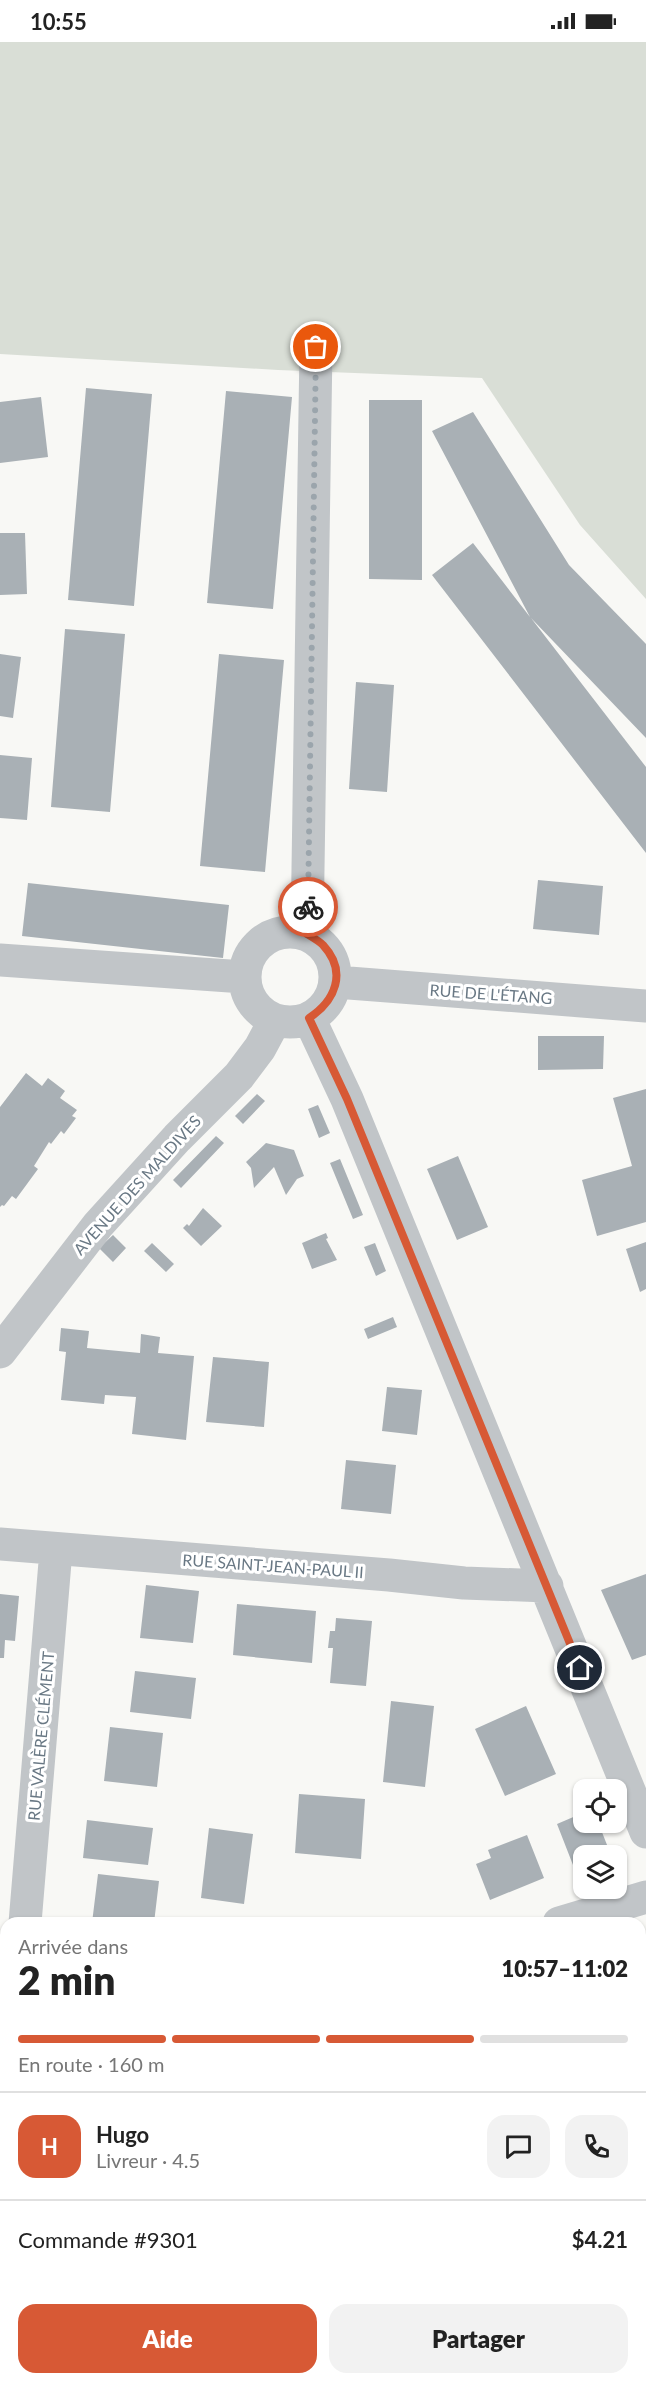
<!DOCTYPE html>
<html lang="fr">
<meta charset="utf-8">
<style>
:root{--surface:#fff;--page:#f2f2f2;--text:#222;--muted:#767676;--line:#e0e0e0;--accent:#d75935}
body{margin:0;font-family:Lato,sans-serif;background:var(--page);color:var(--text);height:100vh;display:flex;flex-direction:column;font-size:22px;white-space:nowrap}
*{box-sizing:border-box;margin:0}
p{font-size:20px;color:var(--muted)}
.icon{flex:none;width:33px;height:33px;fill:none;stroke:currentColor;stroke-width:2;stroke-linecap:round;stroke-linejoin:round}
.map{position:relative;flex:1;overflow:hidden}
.details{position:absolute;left:0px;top:1875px;width:646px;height:468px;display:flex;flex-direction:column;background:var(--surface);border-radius:18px 18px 0 0;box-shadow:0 2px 4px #0004}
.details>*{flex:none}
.buttons{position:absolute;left:573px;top:1737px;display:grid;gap:12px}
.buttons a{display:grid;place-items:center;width:54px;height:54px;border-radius:12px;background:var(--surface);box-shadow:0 2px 4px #0004;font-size:30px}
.pin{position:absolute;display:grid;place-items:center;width:51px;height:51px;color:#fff;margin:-26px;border:3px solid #fff;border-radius:50%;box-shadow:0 2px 6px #0007}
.courier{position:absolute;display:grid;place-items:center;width:60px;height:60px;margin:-30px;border:4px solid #d75935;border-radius:50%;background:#fff;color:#222;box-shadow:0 2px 8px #0007}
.overview em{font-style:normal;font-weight:800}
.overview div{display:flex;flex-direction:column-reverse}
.overview{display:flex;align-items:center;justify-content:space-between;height:102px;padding:0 18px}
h1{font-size:39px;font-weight:800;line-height:45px}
.bar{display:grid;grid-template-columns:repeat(4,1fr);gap:9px 6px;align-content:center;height:72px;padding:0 18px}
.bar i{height:8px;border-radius:4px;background:var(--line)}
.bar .selected{background:var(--accent)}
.bar p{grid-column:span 4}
.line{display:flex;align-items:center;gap:15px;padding:0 18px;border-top:2px solid var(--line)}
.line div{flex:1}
.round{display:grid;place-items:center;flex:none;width:63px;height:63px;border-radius:18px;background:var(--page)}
.button{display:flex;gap:12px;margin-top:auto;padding:12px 18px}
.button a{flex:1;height:69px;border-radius:18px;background:var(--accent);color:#fff;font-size:24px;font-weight:800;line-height:69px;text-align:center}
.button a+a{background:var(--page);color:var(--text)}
.status{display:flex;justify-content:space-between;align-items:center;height:42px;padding:0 30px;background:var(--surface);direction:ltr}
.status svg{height:16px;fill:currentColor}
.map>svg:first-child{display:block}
</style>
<div class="status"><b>10:55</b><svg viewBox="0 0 49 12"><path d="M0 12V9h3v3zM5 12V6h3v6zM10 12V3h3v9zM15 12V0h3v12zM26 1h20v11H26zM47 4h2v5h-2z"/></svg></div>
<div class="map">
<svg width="646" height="2343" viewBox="0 0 646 2343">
<rect width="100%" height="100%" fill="#f8f8f5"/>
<path fill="#d9ded6" d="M0 0H646V557L580 483 482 336 278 328 0 312Z"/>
<path fill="#a9b0b5" d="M86 346 152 352 134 564 68 558Z
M226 349 292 355 273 567 207 561Z
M41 355 48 415 0 421V360Z
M369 358H422V538L369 537Z
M473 370 569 523 646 602V696L531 576 646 725V811L432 533 473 501 530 575 432 389Z
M0 491H25L27 552 0 553Z
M65 587 125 592 110 770 51 765Z
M0 612 21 615 13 676 0 674Z
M219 612 284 618 265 830 200 824Z
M356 640 394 643 387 750 349 747Z
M0 713 32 716 27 778 0 776Z
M538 838 603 844 599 893 533 887Z
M28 841 229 863 223 916 22 894Z
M538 994H604L603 1027 538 1028Z
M26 1031 42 1044 48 1036 65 1049 60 1056 77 1068 72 1074 76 1076 64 1092 61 1089 51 1102 49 1100 34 1124 38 1127 16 1157 12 1154 4 1164 2 1163 0 1165V1065Z
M646 1047V1180L597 1194 582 1138 632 1124 613 1056Z
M257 1052 265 1059 243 1082 235 1074Z
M318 1063 330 1091 319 1096 308 1067Z
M216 1094 224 1101 181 1146 173 1138Z
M266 1101 294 1108 304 1134 297 1137 286 1153 274 1125 254 1146 251 1126 246 1120Z
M458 1114 488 1185 457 1198 427 1127Z
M340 1117 363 1173 353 1177 330 1121Z
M203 1166 222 1184 201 1204 183 1186 187 1182 189 1184Z
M326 1191 328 1196 326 1197 337 1218 312 1227 302 1201Z
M113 1193 126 1206 113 1220 99 1206Z
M646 1200V1247L640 1250 626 1207Z
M152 1201 174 1222 166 1230 144 1209Z
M375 1201 386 1229 376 1234 364 1205Z
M393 1275 397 1285 368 1297 364 1287Z
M61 1286 89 1289 87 1306 140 1311 141 1292 160 1295 158 1311 194 1314 186 1398 132 1392 136 1355 105 1353 104 1362 61 1358 66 1310 59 1309Z
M213 1315 269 1320 264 1385 206 1380Z
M387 1345 422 1348 417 1393 382 1389Z
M346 1418 396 1423 391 1472 341 1467Z
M646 1532V1613L632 1618 601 1548Z
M146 1543 199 1549 193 1601 140 1596Z
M0 1552 19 1554 15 1599 5 1598 4 1616H0Z
M237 1562 316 1569 312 1621 233 1613Z
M336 1576 372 1579 366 1644 330 1641 333 1606H328L330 1589H335Z
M135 1629 196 1636 191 1677 130 1670Z
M391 1659 434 1664 425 1745 383 1740Z
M526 1664 556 1732 505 1754 475 1687Z
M110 1685 163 1691 157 1745 104 1739Z
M299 1752 365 1757 361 1817 295 1811Z
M584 1760V1780H598L609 1808 596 1814H584V1818L573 1823 557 1782 578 1773 574 1764Z
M87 1778 153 1786 148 1823 83 1816Z
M209 1786 253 1792 244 1862 201 1856Z
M527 1793 544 1836 490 1858 476 1822 491 1816 488 1808Z
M98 1832 159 1839 154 1881H92Z
M645 1907 646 1975 640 1977V1909Z
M646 2140V2169H645L640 2141Z
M640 2226H646L642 2299H640Z
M284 2337H333L337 2343H288Z"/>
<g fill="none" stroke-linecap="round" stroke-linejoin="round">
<path stroke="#c1c5c8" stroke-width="33" d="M245 935a45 45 0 1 1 90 0a45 45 0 1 1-90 0Z
M307 892 316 305
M0 918 244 935
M336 940 646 964
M309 976 347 1057 646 1790
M0 1310 98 1183 177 1096 239 1034 260 1006 275 978
M0 1502 389 1533 464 1541 547 1544
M25 1881 56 1508
M559 1881 646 1855
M4 2133 6 2109
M640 2188H646
M208 2337 212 2343
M155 2343 165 2337"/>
</g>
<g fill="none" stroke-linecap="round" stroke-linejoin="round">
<path stroke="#9ba5ac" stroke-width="6" stroke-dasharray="0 10.8" d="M308 865 316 305"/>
<path stroke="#d75935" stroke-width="8" d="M308 865 307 892C312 895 319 899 323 903 348 930 335 959 309 976L347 1057 580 1626"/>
</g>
<g text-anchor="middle" stroke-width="6" stroke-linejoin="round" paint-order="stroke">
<g font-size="16" fill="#697884" stroke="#fff">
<text transform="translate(491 952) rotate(4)" y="6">RUE DE L'ÉTANG</text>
<text transform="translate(137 1143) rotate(-48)" y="6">AVENUE DES MALDIVES</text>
<text transform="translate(273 1524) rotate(4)" y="6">RUE SAINT-JEAN-PAUL II</text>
<text transform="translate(41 1694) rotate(-85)" y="6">RUE VALÈRE CLÉMENT</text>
</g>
</g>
</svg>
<div class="buttons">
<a><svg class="icon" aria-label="locate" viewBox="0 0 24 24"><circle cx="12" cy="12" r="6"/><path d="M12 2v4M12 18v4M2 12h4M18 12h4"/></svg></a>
<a><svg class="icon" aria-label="layers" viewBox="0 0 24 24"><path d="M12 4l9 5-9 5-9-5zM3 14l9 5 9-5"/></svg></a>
</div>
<div class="pin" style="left:316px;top:305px;background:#ea580c"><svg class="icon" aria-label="bag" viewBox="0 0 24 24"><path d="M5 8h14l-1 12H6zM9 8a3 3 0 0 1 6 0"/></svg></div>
<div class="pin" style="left:580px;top:1626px;background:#1f2937"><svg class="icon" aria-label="home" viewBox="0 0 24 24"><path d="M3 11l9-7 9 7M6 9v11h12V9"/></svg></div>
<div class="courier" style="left:308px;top:865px"><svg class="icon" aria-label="bike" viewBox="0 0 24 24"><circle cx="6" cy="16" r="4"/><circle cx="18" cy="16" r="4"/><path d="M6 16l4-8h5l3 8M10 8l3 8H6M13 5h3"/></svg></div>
<section class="details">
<div class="overview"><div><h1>2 min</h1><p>Arrivée dans</p></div><em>10:57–11:02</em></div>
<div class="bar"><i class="selected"></i><i class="selected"></i><i class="selected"></i><i></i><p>En route · 160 m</p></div>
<div class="line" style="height:108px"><b class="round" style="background:var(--accent);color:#fff">H</b><div><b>Hugo</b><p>Livreur · 4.5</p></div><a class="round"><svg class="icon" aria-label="chat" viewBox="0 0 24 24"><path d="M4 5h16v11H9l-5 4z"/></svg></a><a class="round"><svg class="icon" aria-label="phone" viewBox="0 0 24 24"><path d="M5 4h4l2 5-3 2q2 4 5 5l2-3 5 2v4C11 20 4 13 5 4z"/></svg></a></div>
<div class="line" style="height:78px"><div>Commande #9301</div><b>$4.21</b></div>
<div class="button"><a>Aide</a><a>Partager</a></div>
</section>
</div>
